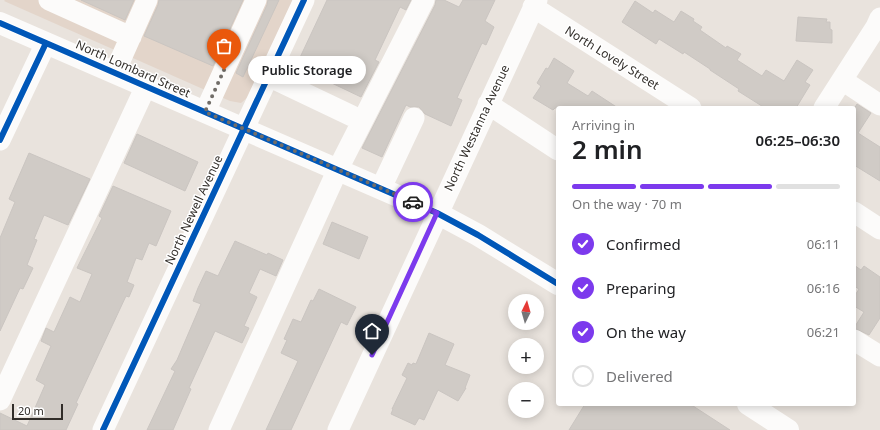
<!DOCTYPE html>
<meta charset="utf-8">
<style>
:root{--surface:#fff;--page:#f6f6f6;--text:#202124;--muted:#757577;--line:#e0e0e0;--accent:#7c3aed}
body{margin:0;font-family:"Noto Sans",sans-serif;background:var(--page);color:var(--text);height:100vh;display:flex;flex-direction:column;font-size:15px;white-space:nowrap}
*{box-sizing:border-box;margin:0}
p{font-size:13px;color:var(--muted)}
.icon{flex:none;width:22px;height:22px;fill:none;stroke:currentColor;stroke-width:2;stroke-linecap:round;stroke-linejoin:round}
.map{position:relative;flex:1;overflow:hidden}
.panel{position:absolute;left:556px;top:106px;width:300px;height:300px;display:flex;flex-direction:column;background:var(--surface);border-radius:4px;box-shadow:0 2px 10px #0003}
.panel>*{flex:none}
.needle{width:26px;rotate:5deg}
.fabs{position:absolute;left:508px;top:294px;display:grid;gap:8px}
.fabs a{display:grid;place-items:center;width:36px;height:36px;border-radius:50%;background:var(--surface);box-shadow:0 2px 10px #0003;font-size:20px}
.scale{position:absolute;left:12px;bottom:10px;width:51px;box-sizing:border-box;padding-left:4px;border:2px solid #312d29;border-top:0;font-size:11px;line-height:14px;white-space:nowrap;color:#312d29;-webkit-text-stroke:3px #fff;paint-order:stroke}
.pin{position:absolute;display:grid;place-items:center;width:34px;height:34px;color:#fff;margin:-41px -17px;border-radius:50% 50% 50% 0;rotate:-45deg;box-shadow:0 0 4px #0007}
.pin .icon{rotate:45deg}
.courier{position:absolute;display:grid;place-items:center;width:40px;height:40px;margin:-20px;border:3px solid #7c3aed;border-radius:50%;background:#fff;color:#222;box-shadow:0 1px 5px #0007}
.bubble{position:absolute;height:28px;border-radius:14px;background:var(--surface);box-shadow:0 2px 10px #0003;font-size:13px;font-weight:600;line-height:28px;text-align:center}
.summary em{font-style:normal;font-weight:600}
.summary div{display:flex;flex-direction:column-reverse}
.summary{display:flex;align-items:center;justify-content:space-between;height:68px;padding:0 16px}
h1{font-size:26px;font-weight:600;line-height:30px}
.bar{display:grid;grid-template-columns:repeat(4,1fr);gap:6px 4px;align-content:center;height:48px;padding:0 16px}
.bar i{height:5px;border-radius:3px;background:var(--line)}
.bar .current{background:var(--accent)}
.bar p{grid-column:span 4}
ol{padding:0 16px;list-style:none}
li{display:flex;align-items:center;gap:12px;height:44px}
li p{margin-inline-start:auto}
li .icon{padding:4px;border-radius:50%;background:var(--accent);color:#fff;stroke-width:4}
li:last-child{color:var(--muted)}
li i{width:22px;height:22px;border:2px solid var(--line);border-radius:50%}
.map>svg:first-child{display:block}
</style>
<div class="map">
<svg width="880" height="430" viewBox="0 0 880 430">
<rect width="100%" height="100%" fill="#e9e3dd"/>
<path fill="#e3d5ca" d="M5 0H293L248 97 241 103 230 101 4 1Z"/>
<path fill="#d0cbc6" stroke="#cac5c1" d="M81 0H134L125 20Z
M159 0H243L213 66 144 36 158 5Z
M268 0H279L243 77 236 73 267 5Z
M327 0H411L406 10 400 7 375 60 379 62 361 97 296 66Z
M436 0H444L459 7 463 0H495L485 21 494 27 486 45 482 43 457 98 462 100 451 126 425 114 419 107H410L406 105 382 157 362 148 435 5Z
M635 1 653 13 655 10 674 22 681 11 694 19 693 21 702 27 700 30 726 48 727 46 741 54 737 60 762 76 766 70 784 81 797 60 813 70 805 82 810 85 796 108H765L738 91 739 89 710 70V69L684 52 683 54 659 39 656 44 622 22Z
M798 17 827 19 826 22H830V29L832 30V43L796 41Z
M554 58 574 71 567 83 588 96 592 91 618 108H555L553 110 533 98 541 86 537 83 546 68 548 69Z
M857 104 871 113 858 133 880 147V181L854 165V109Z
M137 134 198 162 185 191 124 163Z
M29 153 90 179 68 225 44 215 34 239 37 240 27 265 33 268 23 289 20 288 0 331V238L15 202 9 199Z
M113 186 171 211 156 246 149 243 142 260 136 258 127 282 134 285 129 297 126 296 76 403 78 404 66 430H0V413L27 426 45 385 36 380 51 346 41 341 46 328 54 332 70 297 80 302 92 274 77 268 102 218 99 216Z
M332 222 368 237 359 259 323 244Z
M235 241 267 255 268 253 283 260 276 276 260 269 249 293 257 297 244 326 249 328 242 343 215 331 189 388 191 389 173 430H147L175 371 171 369 177 360 201 304 193 301 198 288 206 271 218 276Z
M854 265 861 270 864 266 880 277V318L869 335 854 328 864 312 854 306V297L859 289 854 286Z
M319 289 356 307 347 325 341 322 291 430H266L298 361 281 353 287 340 284 339 293 319 301 322 311 300 313 301Z
M429 333 454 344 445 365 470 375 465 388H466L458 401 438 390 424 420 419 418 415 425 391 414 393 409H392L407 378 402 375 408 363 412 365 413 363 416 364Z
M585 404H690L730 430H569Z"/>
<g fill="none" stroke-linecap="round" stroke-linejoin="round">
<path stroke="#fcfbfa" stroke-width="21" d="M49 0 131 37
M533 7 691 108
M115 72 147 0
M268 76 352 116
M842 80 880 105
M488 104 558 150
M824 108 876 27 880 18
M205 112 256 0
M0 140 46 43
M381 188 414 118
M854 212 880 229
M854 340 880 356
M0 400 146 86
M103 430 304 0
M219 430 338 169 424 0
M338 430 537 0"/>
<path stroke="#fcfbfa" stroke-width="22" d="M0 23 437 213 478 235 558 284
M748 404 788 430"/>
<g stroke="#fff" stroke-width="8">
<path id="cycleway" d="M0 23 437 213 478 235 558 284
M0 140 46 43
M103 430 304 0"/>
</g>
<use href="#cycleway" stroke="#0057b8" stroke-width="6"/>
</g>
<g fill="none" stroke-linecap="round" stroke-linejoin="round">
<path stroke="#716d68" stroke-width="4" stroke-dasharray="0 7.2" d="M224 70 205 112 413 202"/>
<path stroke="#7c3aed" stroke-width="5" d="M372 355 437 213 413 202"/>
</g>
<g text-anchor="middle" stroke-width="3" stroke-linejoin="round" paint-order="stroke">
<g font-size="12" fill="#312d29" stroke="#fff">
<text transform="translate(612 58) rotate(32)" y="4">North Lovely Street</text>
<text transform="translate(133 69) rotate(24)" y="4">North Lombard Street</text>
<text transform="translate(477 128) rotate(-65)" y="4">North Westanna Avenue</text>
<text transform="translate(194 210) rotate(-65)" y="4">North Newell Avenue</text>
</g>
</g>
</svg>
<div class="fabs">
<a><svg class="needle" viewBox="-14 -14 28 28"><path d="M0-13l5 13h-10z" fill="#e53935"/><path d="M0 13l5-13h-10z" fill="#757577"/></svg></a>
<a>+</a>
<a>−</a>
</div>
<div class="scale">20 m</div>
<div class="pin" style="left:224px;top:70px;background:#ea580c"><svg class="icon" aria-label="bag" viewBox="0 0 24 24"><path d="M5 8h14l-1 12H6zM9 8a3 3 0 0 1 6 0"/></svg></div>
<div class="pin" style="left:372px;top:355px;background:#1f2937"><svg class="icon" aria-label="home" viewBox="0 0 24 24"><path d="M3 11l9-7 9 7M6 9v11h12V9"/></svg></div>
<div class="courier" style="left:413px;top:202px"><svg class="icon" aria-label="car" viewBox="0 0 24 24"><path d="M5 17H2v-5l4-1 3-4h7l3 4 3 1v5h-3M9 17h6M6 11h13"/><circle cx="7" cy="17" r="2"/><circle cx="17" cy="17" r="2"/></svg></div>
<div class="bubble" style="left:248px;top:56px;width:118px">Public Storage</div>
<section class="panel">
<div class="summary"><div><h1>2 min</h1><p>Arriving in</p></div><em>06:25–06:30</em></div>
<div class="bar"><i class="current"></i><i class="current"></i><i class="current"></i><i></i><p>On the way · 70 m</p></div>
<ol>
<li><svg class="icon" aria-label="check" viewBox="0 0 24 24"><path d="M5 12l5 5 9-10"/></svg>Confirmed<p>06:11</p></li>
<li><svg class="icon" aria-label="check" viewBox="0 0 24 24"><path d="M5 12l5 5 9-10"/></svg>Preparing<p>06:16</p></li>
<li><svg class="icon" aria-label="check" viewBox="0 0 24 24"><path d="M5 12l5 5 9-10"/></svg>On the way<p>06:21</p></li>
<li><i></i>Delivered</li>
</ol>
</section>
</div>
